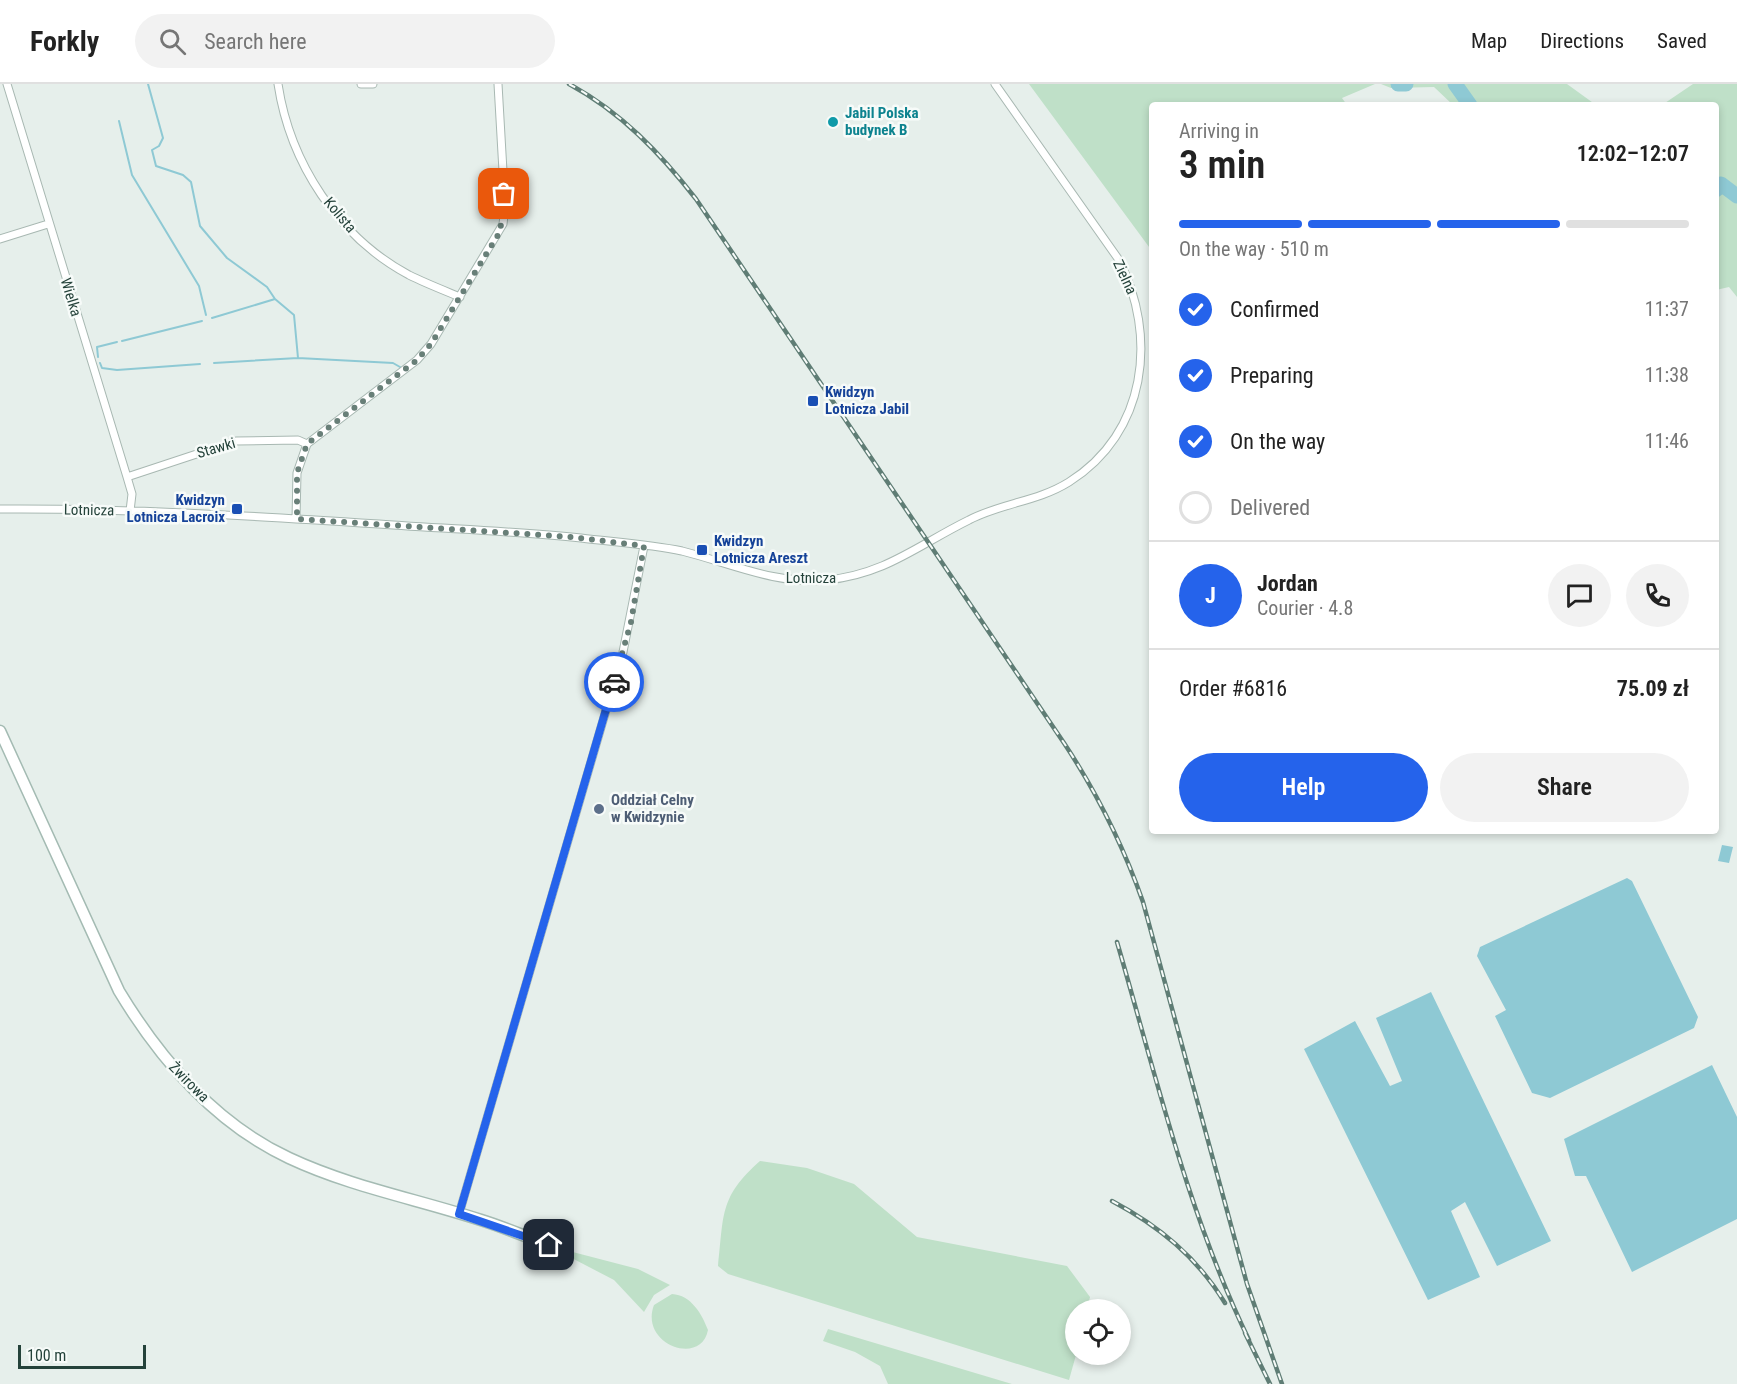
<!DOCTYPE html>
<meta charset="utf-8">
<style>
:root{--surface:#fff;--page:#f2f2f2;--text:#222;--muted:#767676;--line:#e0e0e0;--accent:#2563eb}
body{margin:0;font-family:"Roboto Condensed",sans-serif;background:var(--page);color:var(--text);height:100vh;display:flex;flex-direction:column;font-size:22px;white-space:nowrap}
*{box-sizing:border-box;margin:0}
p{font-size:20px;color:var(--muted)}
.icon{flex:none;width:33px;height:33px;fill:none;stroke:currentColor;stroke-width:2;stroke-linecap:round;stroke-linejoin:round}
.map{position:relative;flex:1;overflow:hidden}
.panel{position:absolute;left:1149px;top:18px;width:570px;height:732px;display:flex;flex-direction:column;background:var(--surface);border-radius:6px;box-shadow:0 3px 9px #0003}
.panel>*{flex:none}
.fabs{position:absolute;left:1065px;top:1215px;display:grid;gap:12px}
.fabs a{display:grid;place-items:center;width:66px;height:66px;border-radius:50%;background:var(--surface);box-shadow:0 3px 9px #0003;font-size:30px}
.scale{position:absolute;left:18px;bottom:15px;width:128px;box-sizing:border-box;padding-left:6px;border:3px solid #24423a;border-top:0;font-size:16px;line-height:21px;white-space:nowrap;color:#24423a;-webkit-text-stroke:4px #f7fbf9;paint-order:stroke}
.pin{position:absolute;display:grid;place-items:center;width:51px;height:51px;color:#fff;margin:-26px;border-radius:12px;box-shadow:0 3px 9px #0006}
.courier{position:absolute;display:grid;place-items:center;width:60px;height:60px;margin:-30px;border:4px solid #2563eb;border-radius:50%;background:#fff;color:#222;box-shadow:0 2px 8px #0007}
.headline em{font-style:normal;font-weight:600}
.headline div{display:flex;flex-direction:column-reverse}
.headline{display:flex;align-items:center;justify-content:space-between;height:102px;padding:0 30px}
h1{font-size:39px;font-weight:600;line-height:45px}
.bar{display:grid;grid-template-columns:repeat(4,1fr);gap:9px 6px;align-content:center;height:72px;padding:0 30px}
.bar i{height:8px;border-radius:4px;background:var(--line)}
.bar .selected{background:var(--accent)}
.bar p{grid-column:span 4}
.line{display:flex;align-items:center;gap:15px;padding:0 30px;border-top:2px solid var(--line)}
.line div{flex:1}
.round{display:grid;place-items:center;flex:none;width:63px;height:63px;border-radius:32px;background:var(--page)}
ol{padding:0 30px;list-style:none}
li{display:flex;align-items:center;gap:18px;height:66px}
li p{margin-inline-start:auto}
li .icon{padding:6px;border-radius:50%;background:var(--accent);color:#fff;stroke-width:4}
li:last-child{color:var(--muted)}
li i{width:33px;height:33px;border:3px solid var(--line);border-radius:50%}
.action{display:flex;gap:12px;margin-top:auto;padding:12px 30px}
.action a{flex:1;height:69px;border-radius:36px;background:var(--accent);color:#fff;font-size:24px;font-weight:600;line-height:69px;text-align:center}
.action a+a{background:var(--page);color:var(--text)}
header{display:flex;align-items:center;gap:36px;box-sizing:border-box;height:84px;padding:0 30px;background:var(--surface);border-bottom:2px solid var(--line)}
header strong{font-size:28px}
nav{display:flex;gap:33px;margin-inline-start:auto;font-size:21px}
.search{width:420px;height:54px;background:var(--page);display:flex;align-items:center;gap:15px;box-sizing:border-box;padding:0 21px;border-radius:33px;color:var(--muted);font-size:22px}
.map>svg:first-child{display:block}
</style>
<header>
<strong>Forkly</strong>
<div class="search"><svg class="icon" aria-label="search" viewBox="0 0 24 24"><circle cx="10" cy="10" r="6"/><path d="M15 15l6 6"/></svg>Search here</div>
<nav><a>Map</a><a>Directions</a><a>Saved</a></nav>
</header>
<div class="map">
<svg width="1737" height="1300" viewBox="0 0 1737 1300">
<rect width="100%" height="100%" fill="#e6efeb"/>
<path fill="#bfe0c8" d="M1029 0H1375L1342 14 1347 21H1152V167Z
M1381 0H1567L1596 21H1453L1434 3 1391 4Z
M1693 0H1737V213L1729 203 1716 206V21H1662Z
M760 1077 807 1084 854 1100 917 1153 1067 1182 1090 1213 1087 1225 1076 1226V1271L1069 1296 728 1190 718 1182C724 1131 719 1113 760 1077Z
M565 1166 638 1185 670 1201 654 1211 644 1228 614 1196 564 1170 563 1168Z
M672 1210C691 1211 702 1230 708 1246 701 1283 639 1260 654 1221Z
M828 1245 1012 1300H888L880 1282 855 1268 823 1257Z"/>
<path fill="#8ec9d4" d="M1722 761 1733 763 1729 779 1718 777Z
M1627 794 1632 797 1698 933 1694 944 1550 1014 1532 1009 1495 932 1506 926 1477 872 1480 863Z
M1431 908 1551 1157 1497 1182 1465 1118 1451 1127 1480 1193 1428 1216 1304 965 1355 937 1390 1002 1402 997 1376 934Z
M1712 981 1737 1033V1135L1632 1188 1586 1092H1575L1564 1055Z"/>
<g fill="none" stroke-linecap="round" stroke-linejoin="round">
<path stroke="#8ec9d4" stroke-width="2" d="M148 0 163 54 159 62 152 66 156 82 183 91 191 98 200 142 227 174 267 203 275 215
M119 37 132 91 199 202 206 231
M212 234 275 215 294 231 298 274
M122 257 202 237
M98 273 97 263 117 258
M100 279 102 284 117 286 200 280
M214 279 298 274 393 279 400 283"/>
<path stroke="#8ec9d4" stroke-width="15" d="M1398 0H1406
M1455 0 1470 21
M1716 106 1721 100 1737 112"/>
<g stroke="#a8b8b2" stroke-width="9">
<path id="street" d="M7 0 127 393 132 410 130 427
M278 0C290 79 338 153 409 191 425 199 443 206 460 213
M361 0H373
M0 155 48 140
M127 393 236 357 298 356 307 360
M0 425C126 424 253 432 379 440 446 445 514 447 581 454 614 458 649 460 682 467 730 479 776 501 827 496 886 490 918 461 969 436 1001 419 1037 418 1069 398 1147 349 1158 252 1119 176L995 0
M296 435 297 389 307 360 417 276 431 260 503 140 505 122 498 0
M459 1130 623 568 644 462"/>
</g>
<g stroke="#a4bbb3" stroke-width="13">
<path id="secondary" d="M0 647 119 907C160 975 216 1040 289 1074 351 1103 417 1115 481 1136 504 1143 526 1153 549 1161"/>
</g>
<use href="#street" stroke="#fff" stroke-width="7"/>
<use href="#secondary" stroke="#fff" stroke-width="10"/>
<g stroke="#5f7d75" stroke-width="4.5">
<path id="rail" d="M569 0C621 28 660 69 696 115L1064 659C1097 709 1123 761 1143 818L1247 1200 1282 1300
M1117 858C1156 992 1188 1130 1249 1256
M1112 1117C1159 1142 1197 1173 1225 1219
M1245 1249 1270 1300"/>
</g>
<use href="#rail" stroke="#f7fbf9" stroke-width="2" stroke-dasharray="7" stroke-linecap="butt"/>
</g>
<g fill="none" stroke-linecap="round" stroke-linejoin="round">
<path stroke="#687f78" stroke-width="6" stroke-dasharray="0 10.8" d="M504 110 505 128 498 151 431 260 417 276 307 360 297 389V435L572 453 644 462 631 538 614 598"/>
<path stroke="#2563eb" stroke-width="8" d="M549 1161 459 1130 614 598"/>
</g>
<circle fill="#0f9aa8" stroke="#f7fbf9" stroke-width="2" cx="833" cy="38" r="6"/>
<g fill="#1a4fb4" stroke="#f7fbf9" stroke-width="2">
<rect x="807" y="311" width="12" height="12" rx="3"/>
<rect x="231" y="419" width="12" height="12" rx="3"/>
<rect x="696" y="460" width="12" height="12" rx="3"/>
</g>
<circle fill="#5c6f8a" stroke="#f7fbf9" stroke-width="2" cx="599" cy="725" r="6"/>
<g text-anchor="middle" stroke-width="5" stroke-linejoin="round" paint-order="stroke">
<g font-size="15" font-weight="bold" fill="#0d838f" stroke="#f7fbf9" text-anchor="start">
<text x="845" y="34">Jabil Polska<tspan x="845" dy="17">budynek B</tspan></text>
</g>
<g font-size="15" fill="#24423a" stroke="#f7fbf9">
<text transform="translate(340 131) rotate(50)" y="5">Kolista</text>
<text transform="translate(1125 193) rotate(65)" y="5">Zielna</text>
<text transform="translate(71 213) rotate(73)" y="5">Wielka</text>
<text transform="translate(216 364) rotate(-16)" y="5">Stawki</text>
<text transform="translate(89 426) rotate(1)" y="5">Lotnicza</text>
<text x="811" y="499">Lotnicza</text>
<text transform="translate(189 998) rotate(45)" y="5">Żwirowa</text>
</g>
<g font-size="15" font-weight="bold" fill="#164399" stroke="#f7fbf9" text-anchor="start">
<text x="825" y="313">Kwidzyn<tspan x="825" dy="17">Lotnicza Jabil</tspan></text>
<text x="225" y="421" text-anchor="end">Kwidzyn<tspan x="225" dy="17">Lotnicza Lacroix</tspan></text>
<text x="714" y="462">Kwidzyn<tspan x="714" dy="17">Lotnicza Areszt</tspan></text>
</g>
<g font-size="15" font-weight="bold" fill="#4e5e75" stroke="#f7fbf9" text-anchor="start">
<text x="611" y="721">Oddział Celny<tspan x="611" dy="17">w Kwidzynie</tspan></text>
</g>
</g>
</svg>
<div class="fabs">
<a><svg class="icon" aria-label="locate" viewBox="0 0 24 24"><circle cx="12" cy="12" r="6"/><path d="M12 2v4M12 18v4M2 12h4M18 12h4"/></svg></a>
</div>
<div class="scale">100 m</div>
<div class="pin" style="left:504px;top:110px;background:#ea580c"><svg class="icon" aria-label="bag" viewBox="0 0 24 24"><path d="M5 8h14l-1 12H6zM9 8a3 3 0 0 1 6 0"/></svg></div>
<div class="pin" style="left:549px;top:1161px;background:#1f2937"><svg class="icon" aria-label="home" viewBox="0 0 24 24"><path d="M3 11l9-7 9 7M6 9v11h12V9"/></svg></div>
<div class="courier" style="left:614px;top:598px"><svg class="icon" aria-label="car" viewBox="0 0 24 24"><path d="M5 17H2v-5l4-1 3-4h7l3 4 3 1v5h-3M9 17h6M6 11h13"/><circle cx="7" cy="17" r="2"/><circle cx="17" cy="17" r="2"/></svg></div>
<section class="panel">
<div class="headline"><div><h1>3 min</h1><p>Arriving in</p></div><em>12:02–12:07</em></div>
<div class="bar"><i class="selected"></i><i class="selected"></i><i class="selected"></i><i></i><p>On the way · 510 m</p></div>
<ol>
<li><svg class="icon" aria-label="check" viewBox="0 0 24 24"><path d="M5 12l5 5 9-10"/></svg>Confirmed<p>11:37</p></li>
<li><svg class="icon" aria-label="check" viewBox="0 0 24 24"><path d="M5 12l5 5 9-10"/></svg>Preparing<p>11:38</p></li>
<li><svg class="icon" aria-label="check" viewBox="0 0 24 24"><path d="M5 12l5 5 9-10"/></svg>On the way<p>11:46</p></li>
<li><i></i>Delivered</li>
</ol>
<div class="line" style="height:108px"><b class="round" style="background:var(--accent);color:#fff">J</b><div><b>Jordan</b><p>Courier · 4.8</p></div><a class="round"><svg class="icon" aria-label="chat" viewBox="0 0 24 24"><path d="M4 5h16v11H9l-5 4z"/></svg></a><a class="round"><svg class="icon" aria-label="phone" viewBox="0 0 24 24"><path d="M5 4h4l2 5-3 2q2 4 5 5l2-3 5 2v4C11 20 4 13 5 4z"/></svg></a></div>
<div class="line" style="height:78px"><div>Order #6816</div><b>75.09 zł</b></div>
<div class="action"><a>Help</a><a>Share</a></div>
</section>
</div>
